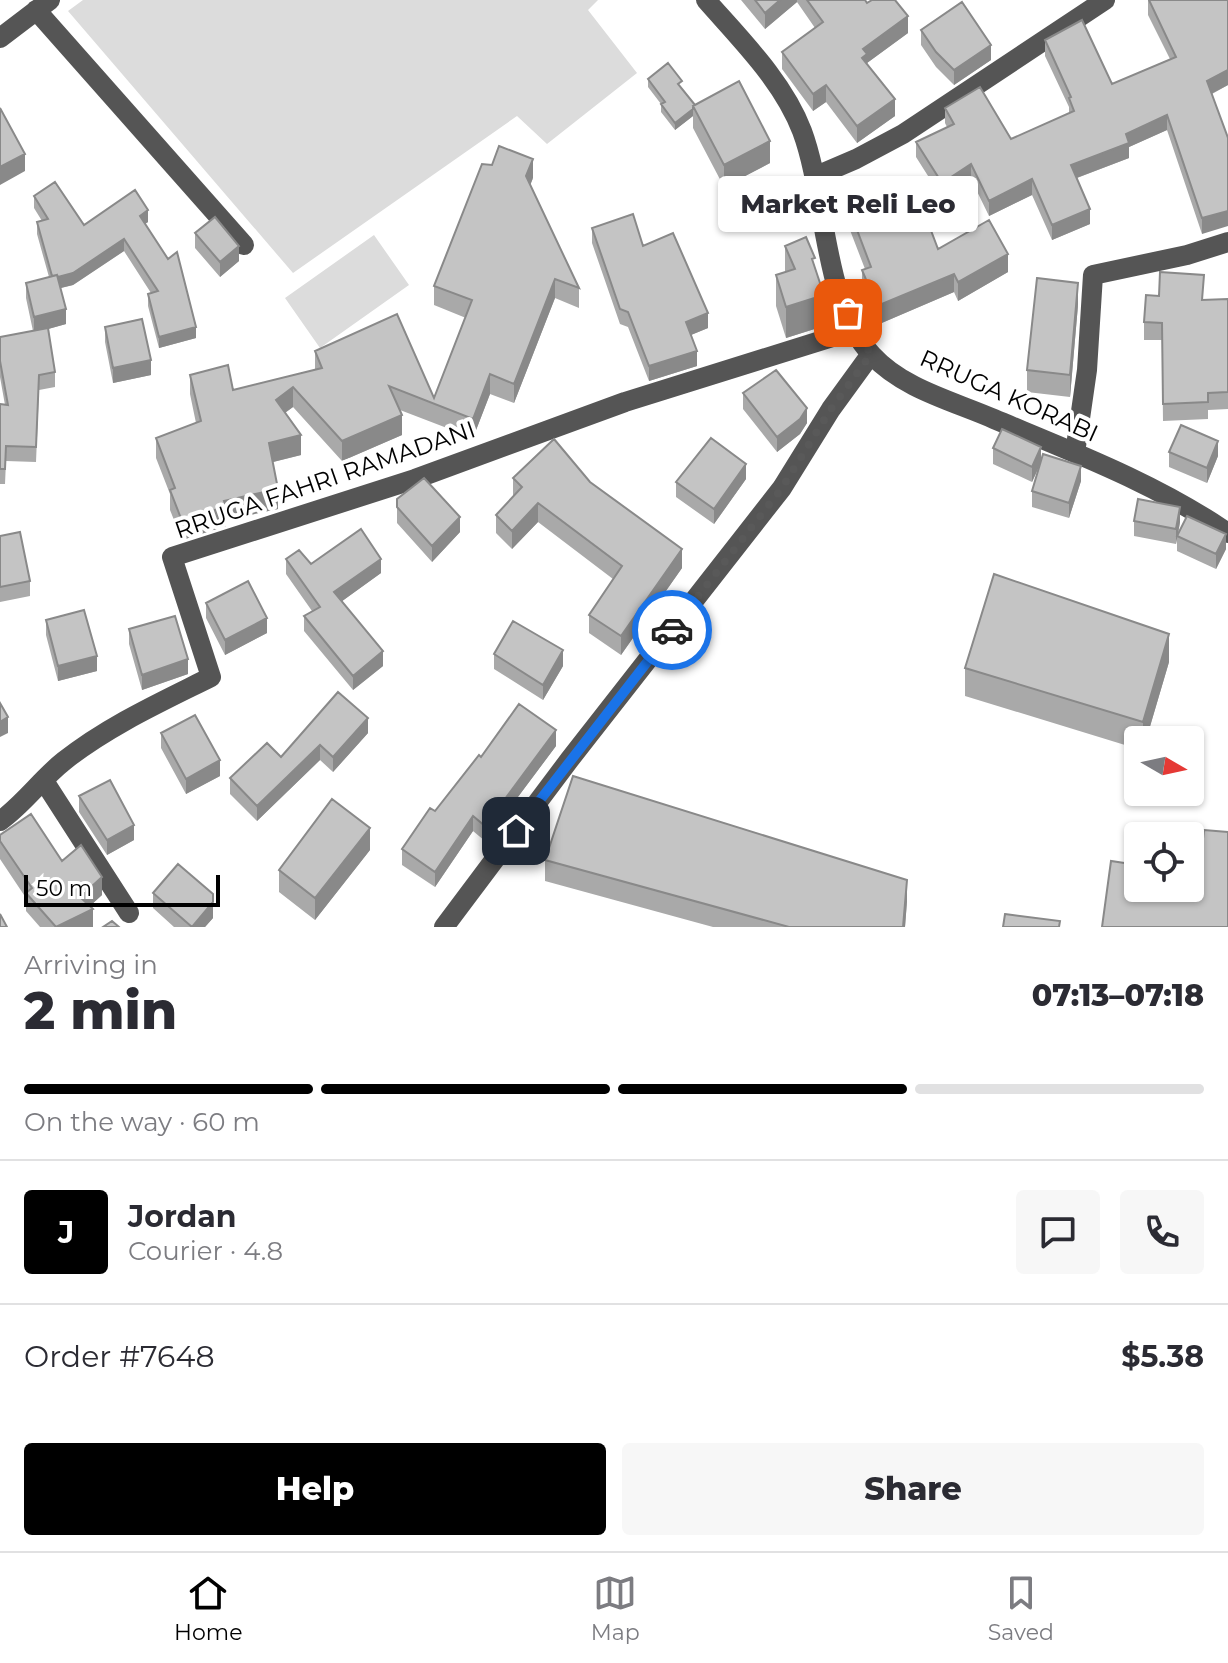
<!DOCTYPE html>
<meta charset="utf-8">
<style>
:root{--surface:#fff;--page:#f7f7f7;--text:#2b2b33;--muted:#7c7c81;--line:#e1e1e2;--accent:#000}
body{margin:0;font-family:Montserrat,sans-serif;background:var(--page);color:var(--text);height:100vh;display:flex;flex-direction:column;font-size:30px;white-space:nowrap}
*{box-sizing:border-box;margin:0}
p{font-size:26px;color:var(--muted)}
.icon{flex:none;width:44px;height:44px;fill:none;stroke:currentColor;stroke-width:2;stroke-linecap:round;stroke-linejoin:round}
.map{position:relative;height:927px;overflow:hidden}
.sheet{display:flex;flex-direction:column;background:var(--surface);flex:1}
.sheet>*{flex:none}
.needle{width:52px;rotate:99deg}
.controls{position:absolute;left:1124px;top:726px;display:grid;gap:16px}
.controls a{display:grid;place-items:center;width:80px;height:80px;border-radius:8px;background:var(--surface);box-shadow:0 2px 6px #0004;font-size:40px}
.scale{position:absolute;left:24px;bottom:20px;width:196px;box-sizing:border-box;padding-left:8px;border:4px solid #000;border-top:0;font-size:22px;line-height:28px;white-space:nowrap;color:#000;-webkit-text-stroke:6px #fff;paint-order:stroke}
.pin{position:absolute;display:grid;place-items:center;width:68px;height:68px;color:#fff;margin:-34px;border-radius:16px;box-shadow:0 4px 12px #0006}
.courier{position:absolute;display:grid;place-items:center;width:80px;height:80px;margin:-40px;border:6px solid #1a73e8;border-radius:50%;background:#fff;color:#222;box-shadow:0 2px 10px #0007}
.bubble{position:absolute;height:56px;border-radius:8px;background:var(--surface);box-shadow:0 2px 6px #0004;font-size:26px;font-weight:800;line-height:56px;text-align:center}
.head em{font-style:normal;font-weight:800}
.head div{display:flex;flex-direction:column-reverse}
.head{display:flex;align-items:center;justify-content:space-between;height:136px;padding:0 24px}
h1{font-size:52px;font-weight:800;line-height:60px}
.bar{display:grid;grid-template-columns:repeat(4,1fr);gap:12px 8px;align-content:center;height:96px;padding:0 24px}
.bar i{height:10px;border-radius:6px;background:var(--line)}
.bar .current{background:var(--accent)}
.bar p{grid-column:span 4}
.line{display:flex;align-items:center;gap:20px;padding:0 24px;border-top:2px solid var(--line)}
.line div{flex:1}
.round{display:grid;place-items:center;flex:none;width:84px;height:84px;border-radius:8px;background:var(--page)}
.cta{display:flex;gap:16px;margin-top:auto;padding:16px 24px}
.cta a{flex:1;height:92px;border-radius:8px;background:var(--accent);color:#fff;font-size:32px;font-weight:800;line-height:92px;text-align:center}
.cta a+a{background:var(--page);color:var(--text)}
.dock{display:flex;justify-content:space-around;align-items:center;height:112px;border-top:2px solid var(--line);background:var(--surface);font-size:22px;color:var(--muted)}
.dock a{display:grid;justify-items:center;gap:4px}
.dock .current{color:var(--accent)}
.map>svg:first-child{display:block}
</style>
<div class="map">
<svg width="1228" height="927" viewBox="0 0 1228 927">
<rect width="100%" height="100%" fill="#fff"/>
<path fill="#dcdcdc" d="M83 0H598L588 10 637 73 547 144 517 116 293 273 68 11Z
M374 235 409 285 320 348 285 298Z"/>
<g fill="none" stroke-linecap="round" stroke-linejoin="round">
<path stroke="#555" stroke-width="20" d="M706 0C741 40 783 81 802 131 827 198 822 302 872 355 903 389 953 401 994 419 1073 452 1157 484 1228 533
M36 10 244 245
M0 38 50 0
M814 177 856 159 903 134 1105 0
M1075 453 1087 370 1093 275 1187 255 1228 242
M44 781 129 913
M0 821C24 804 41 779 64 761 108 726 161 702 211 677L172 557 415 479 625 402 855 330
M444 927 570 759 782 488 831 409 871 354"/>
</g>
<path fill="#a9a9a9" d="M741 0H865L867 3 908 33 867 63 895 116 857 143 826 102 813 111 782 69V52L815 28 797 2 765 29Z
M1148 0H1228V85L1212 94 1202 234 1167 130 1129 147V158L1077 178 1090 224 1052 240 1032 195 989 216 971 179 942 198 916 157V142L947 127 945 123V108L1011 139 1069 113V107L1045 56V40L1112 84 1170 59 1148 15Z
M921 30 991 60 954 85 936 67 921 45Z
M648 79 682 89 695 105 770 163 724 187 693 128V116L675 130 661 112V104L648 87Z
M533 178 530 185 579 288V308L555 298 514 403 490 394 473 438 400 410 402 435 342 461 293 407 285 413 301 455 273 462 278 509 226 520V526L182 540 170 510V494L156 458V438L196 423 190 394V375L233 390 315 370V351L434 398 466 318 434 305V286Z
M34 196 84 225 148 222 145 224 196 338 159 348 148 306V294L151 293 124 251 73 285 60 288 66 324 48 329 55 372V387L39 390 36 462 6 461 5 484H0V404L5 405 0 377V337L33 331 26 298V283L49 277 37 234V222L42 221 34 208Z
M848 206 930 217 927 219 938 249 1008 272 958 301 954 292 877 325 862 289V270L865 269 848 225Z
M592 228 708 328 691 335 697 366 649 381 628 327 620 324 592 243Z
M195 233 239 261 220 277 195 248Z
M785 246 815 268 824 326 786 338 776 306V275L785 272Z
M1228 299V409L1208 410V419L1163 421 1162 340H1144V322L1203 300Z
M1078 305 1070 397 1027 392V370Z
M105 327 151 375 113 383 105 342Z
M743 393 807 423 800 434 777 452 743 409Z
M993 448 1041 460 1081 481 1069 518 1032 507V491L1040 465 1032 482 993 464Z
M1169 452 1218 456 1207 483 1169 467Z
M513 478 590 482 682 568 621 655 589 633V615L613 579 538 522 512 549 496 533V515L513 497Z
M746 479 714 524 676 497V482Z
M397 499 460 532 432 562 397 523Z
M1134 521 1180 522 1178 535 1226 549 1216 569 1177 551V536L1176 544 1134 536Z
M0 536 30 581V596L0 602Z
M286 559 311 564 381 573 342 601 383 666 353 690 304 631V616L312 611 286 574Z
M206 603 267 633 225 655 206 618Z
M46 620 97 671 58 681 46 635Z
M129 629 188 674 142 690 129 644Z
M494 654 563 666 543 700 494 669Z
M1169 662 1146 740H1138V749L965 696V668Z
M368 718V733L333 772 320 760 257 821 230 794V778L281 757Z
M161 733 220 776 186 794 161 748Z
M556 746 485 841 473 831 435 887 402 865V849L481 757Z
M79 796 134 840 107 855 79 812Z
M0 835 62 861 102 895 90 906 93 909V927H40L26 911V898L0 859Z
M370 850 315 920 279 892V870Z
M545 860 907 901 905 927H713L545 881Z
M153 893 213 918 205 927H174L153 908Z"/>
<path fill="#898989" d="M780 0H797V2L765 29V13Z
M908 16V33L867 63V71L862 58 863 49Z
M991 45V60L954 85V70Z
M1228 70V85L1207 96V81Z
M826 85V102L813 111V94Z
M895 99V116L857 143V126Z
M693 109V116L675 130V123Z
M1167 115V130L1129 147V158L1071 180V165L1126 134Z
M770 141V163L724 187V165Z
M25 154V171L0 185V167Z
M533 159V178L526 196V176Z
M971 164V179L942 198V183Z
M1032 179V195L989 216V201Z
M930 199V217L921 222V204Z
M1090 209V224L1052 240V225Z
M148 210V222L140 227V216Z
M1228 211V226L1202 234V218Z
M124 239V251L73 285 53 290V278Z
M239 246V261L220 277V262Z
M1008 254V272L958 301V282Z
M954 274V292L877 325V306Z
M555 279V298L514 403V384Z
M1078 283V305L1070 397V375Z
M824 295V326L786 338V307Z
M66 309V324L34 333V317Z
M708 313V328L686 337V322Z
M196 327V338L159 348V337Z
M697 351V366L649 381V366Z
M151 360V375L113 383V368Z
M490 374V394L473 438V419Z
M293 387V407L276 419V400Z
M807 408V423L800 434 777 452V437Z
M402 415V435L342 461V441Z
M301 435V455L269 463V443Z
M1218 441V456L1207 483V468Z
M1041 447V462L1032 482V467Z
M746 464V479L714 524V509Z
M1081 466V481L1069 518V503Z
M278 489V509L226 520V526L182 540V521L224 501Z
M538 503V522L512 549V531Z
M1180 507V522L1176 544V529Z
M460 517V532L432 562V546Z
M1226 534V549L1216 569V554Z
M682 549V568L621 655V636Z
M381 559V573L334 607V592Z
M267 618V633L225 655V640Z
M1169 634V662L1146 740H1143V722Z
M563 650V666L543 700V685Z
M383 651V666L353 690V676Z
M97 656V671L58 681V666Z
M188 659V674L142 690V675Z
M8 717V733L0 737V722Z
M368 718V733L333 772V757Z
M556 730V746L485 841V826Z
M320 745V760L257 821V806Z
M220 760V776L186 794V779Z
M473 816V831L435 887V872Z
M134 825V840L107 855V840Z
M370 828V850L315 920V898Z
M102 877V895L80 915V897Z
M907 880V901L905 927H903Z
M213 902V918L205 927H192Z
M93 909V927H56Z"/>
<path fill="#c4c4c4" stroke="#898989" stroke-width="2" d="M755 0H780L765 13Z
M807 0H865L867 3 872 0H895L908 16 863 49 867 54 862 58 895 99 857 126 826 85 813 94 782 52 823 22Z
M1149 0H1228V70L1207 81 1228 138V211L1202 218 1167 115 1126 134 1129 143 1071 165 1090 209 1052 225 1032 179 989 201 971 164 942 183 916 142 954 124 945 108 980 87 1011 139 1074 111 1069 98 1071 97 1045 40 1082 20 1112 84 1176 57Z
M962 2 991 45 954 70 936 52 921 30Z
M668 63 682 81 678 84 695 105 693 106V109L675 123 661 104 665 102 648 79Z
M739 81 770 141 724 165 693 106Z
M0 108 25 154 0 167Z
M499 146 533 159 526 176 579 288 555 279 514 384 490 374 473 419 389 386 402 415 342 441 293 387 276 400 301 435 269 443 278 489 224 501 226 506 182 521 170 490 175 488 156 438 201 421 190 375 228 365 233 390 322 368 315 351 397 314 434 398 472 300 434 286 482 164 492 165Z
M923 179 930 199 921 204 938 249 989 220 1008 254 958 282 954 274 877 306 862 270 871 267 848 206Z
M55 182 84 225 135 190 148 210 140 216 168 259 177 252 196 327 159 337 148 294 158 291 124 239 73 273 58 277 57 275 52 276 37 222 48 219 34 196Z
M633 214 643 246 673 233 708 313 686 322 697 351 649 366 628 312 620 309 592 228Z
M215 217 239 246 220 262 195 233Z
M806 237 815 258 812 259 824 295 786 307 776 275 795 269 785 246Z
M1160 272 1204 275 1202 300 1228 299V392L1208 393V402L1163 404 1162 323 1144 322 1146 295 1159 296Z
M57 275 66 309 34 317 26 283Z
M1037 278 1078 283 1070 375 1027 370Z
M142 319 151 360 113 368 105 327Z
M48 328 55 372 39 375 36 447 6 446 5 469H0V404L8 405 0 361V337Z
M776 370 807 408 800 419 777 437 743 393Z
M1181 425 1218 441 1207 468 1169 452Z
M1002 429 1041 447 1032 467 993 448Z
M711 438 746 464 714 509 676 482Z
M554 439 590 482 682 549 621 636 589 615 622 566 538 503 512 531 496 515 522 487 513 478Z
M1043 454 1081 466 1069 503 1032 491Z
M424 478 460 517 432 546 397 507V499Z
M1138 499 1180 507 1176 529 1134 521Z
M1187 516 1226 534 1216 554 1177 536Z
M361 529 381 559 334 592 383 651 353 676 304 616 320 607 286 559 299 550 311 564Z
M20 532 30 581 0 587V536Z
M994 574 1169 634 1143 722 965 668Z
M248 581 267 618 225 640 206 603Z
M84 610 97 656 58 666 46 620Z
M175 616 188 659 142 675 129 629Z
M513 621 563 650 543 685 494 654Z
M338 692 368 718 333 757 320 745 257 806 230 778 267 743 281 757Z
M0 703 8 717 0 722Z
M519 704 556 730 485 826 473 816 435 872 402 849 430 808 435 811 479 755 481 757Z
M195 715 220 760 186 779 161 733Z
M573 776 907 880 903 927H789L545 860Z
M110 780 134 825 107 840 79 796Z
M332 799 370 828 315 898 279 870Z
M31 814 62 861 81 845 102 877 80 897 93 909 56 927 26 893 32 888 0 841V835Z
M1204 830 1228 832V927H1102L1111 861 1138 865V888H1190V871L1199 872Z
M178 864 213 894V902L192 927 153 893Z
M0 914 7 927H0Z
M1005 914 1060 921 1059 927H1003Z
M112 921 119 927H103Z"/>
<g fill="none" stroke-linecap="round" stroke-linejoin="round">
<path stroke="#595959" stroke-width="8" stroke-dasharray="0 14.4" d="M672 630 782 488 831 409 871 354 855 330 848 313"/>
<path stroke="#1a73e8" stroke-width="10" d="M516 831 672 630"/>
</g>
<g text-anchor="middle" stroke-width="8" stroke-linejoin="round" paint-order="stroke">
<g font-size="24" fill="#000" stroke="#fff">
<text transform="translate(1009 396) rotate(24)" y="8">RRUGA KORABI</text>
<text transform="translate(325 480) rotate(-19)" y="8">RRUGA FAHRI RAMADANI</text>
</g>
</g>
</svg>
<div class="controls">
<a><svg class="needle" viewBox="-14 -14 28 28"><path d="M0-13l5 13h-10z" fill="#e53935"/><path d="M0 13l5-13h-10z" fill="#7c7c81"/></svg></a>
<a><svg class="icon" aria-label="locate" viewBox="0 0 24 24"><circle cx="12" cy="12" r="6"/><path d="M12 2v4M12 18v4M2 12h4M18 12h4"/></svg></a>
</div>
<div class="scale">50 m</div>
<div class="pin" style="left:848px;top:313px;background:#ea580c"><svg class="icon" aria-label="bag" viewBox="0 0 24 24"><path d="M5 8h14l-1 12H6zM9 8a3 3 0 0 1 6 0"/></svg></div>
<div class="pin" style="left:516px;top:831px;background:#1f2937"><svg class="icon" aria-label="home" viewBox="0 0 24 24"><path d="M3 11l9-7 9 7M6 9v11h12V9"/></svg></div>
<div class="courier" style="left:672px;top:630px"><svg class="icon" aria-label="car" viewBox="0 0 24 24"><path d="M5 17H2v-5l4-1 3-4h7l3 4 3 1v5h-3M9 17h6M6 11h13"/><circle cx="7" cy="17" r="2"/><circle cx="17" cy="17" r="2"/></svg></div>
<div class="bubble" style="left:718px;top:176px;width:260px">Market Reli Leo</div>
</div>
<section class="sheet">
<div class="head"><div><h1>2 min</h1><p>Arriving in</p></div><em>07:13–07:18</em></div>
<div class="bar"><i class="current"></i><i class="current"></i><i class="current"></i><i></i><p>On the way · 60 m</p></div>
<div class="line" style="height:144px"><b class="round" style="background:var(--accent);color:#fff">J</b><div><b>Jordan</b><p>Courier · 4.8</p></div><a class="round"><svg class="icon" aria-label="chat" viewBox="0 0 24 24"><path d="M4 5h16v11H9l-5 4z"/></svg></a><a class="round"><svg class="icon" aria-label="phone" viewBox="0 0 24 24"><path d="M5 4h4l2 5-3 2q2 4 5 5l2-3 5 2v4C11 20 4 13 5 4z"/></svg></a></div>
<div class="line" style="height:104px"><div>Order #7648</div><b>$5.38</b></div>
<div class="cta"><a>Help</a><a>Share</a></div>
</section>
<nav class="dock">
<a class="current"><svg class="icon" aria-label="home" viewBox="0 0 24 24"><path d="M3 11l9-7 9 7M6 9v11h12V9"/></svg>Home</a>
<a><svg class="icon" aria-label="map" viewBox="0 0 24 24"><path d="M3 6l6-2 6 2 6-2v14l-6 2-6-2-6 2zM9 4v14M15 6v14"/></svg>Map</a>
<a><svg class="icon" aria-label="saved" viewBox="0 0 24 24"><path d="M7 4h10v16l-5-4-5 4z"/></svg>Saved</a>
</nav>
